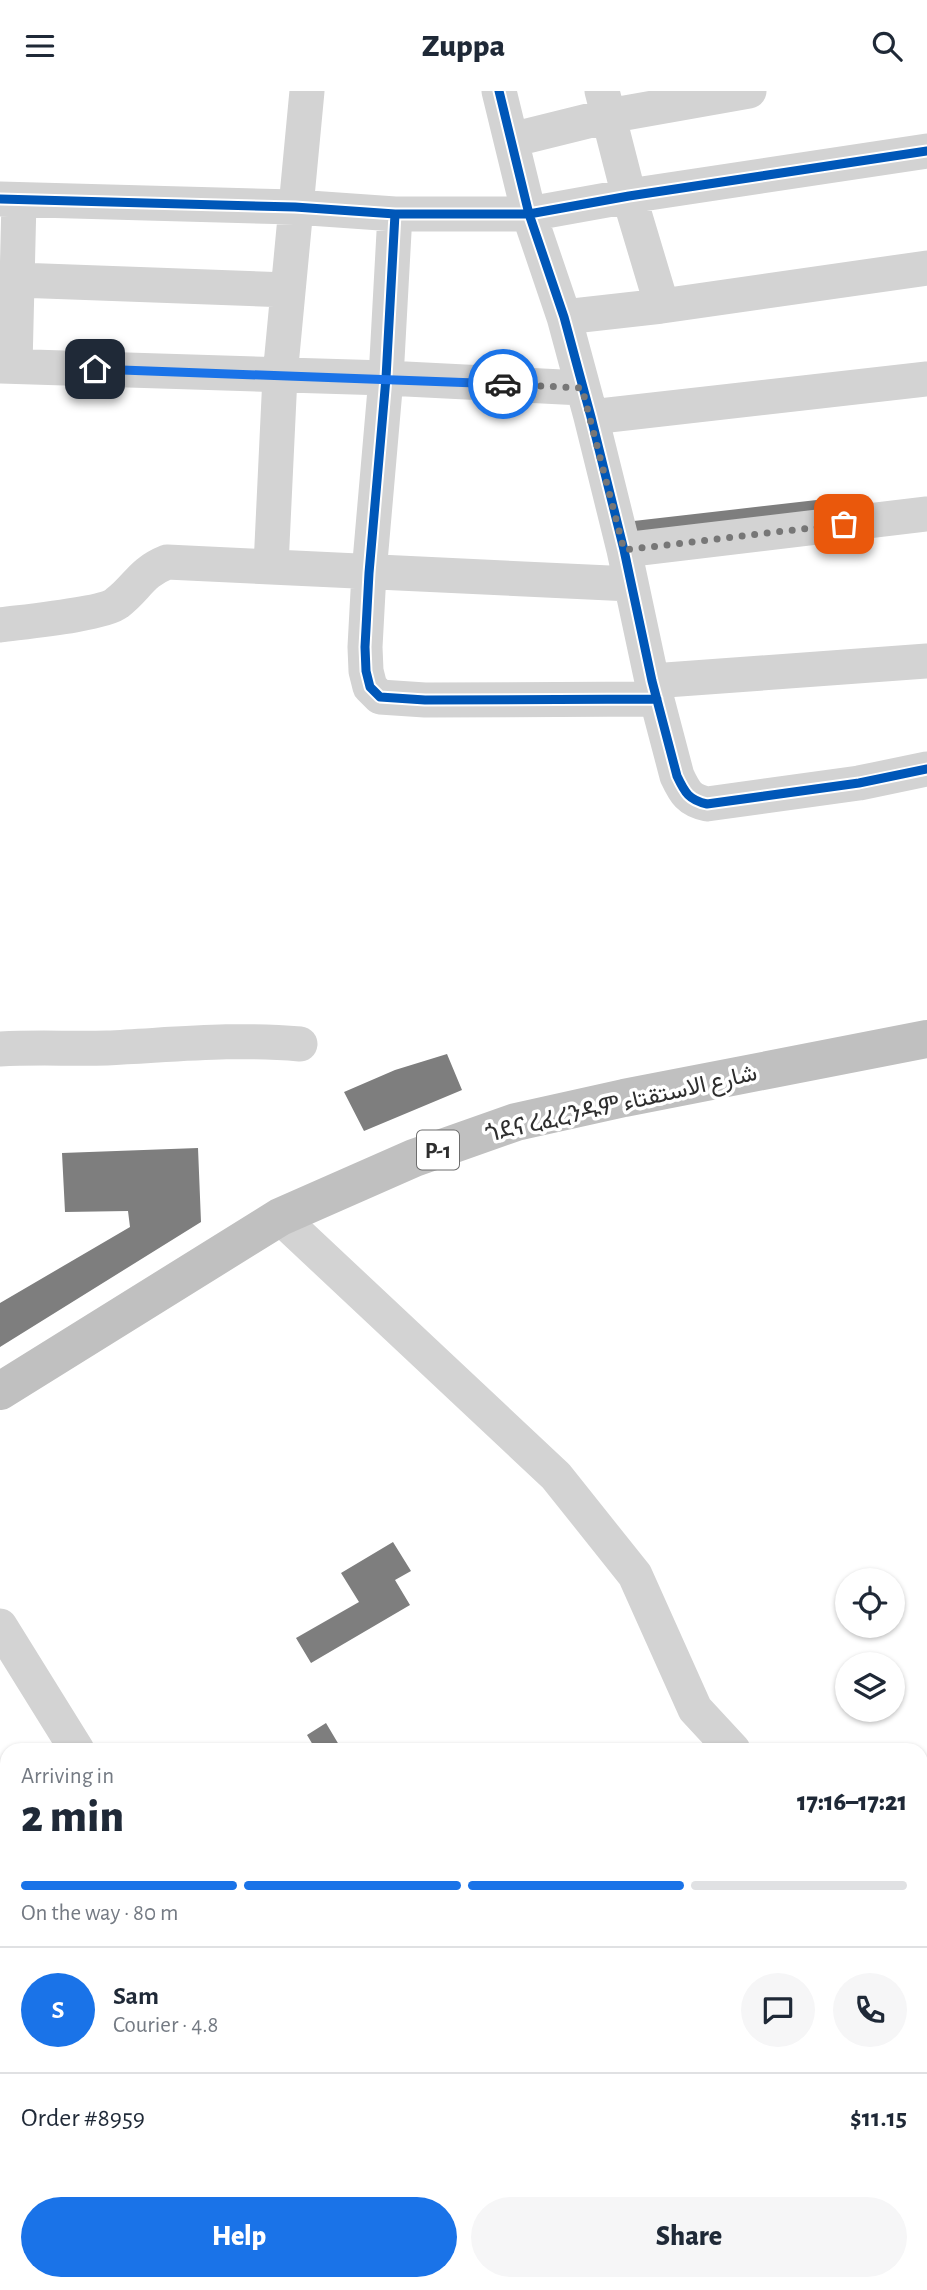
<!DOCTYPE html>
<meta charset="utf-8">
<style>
:root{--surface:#fff;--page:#f6f6f7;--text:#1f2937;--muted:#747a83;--line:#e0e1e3;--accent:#1a73e8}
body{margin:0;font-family:"Alegreya Sans",Vazirmatn,"Noto Sans Ethiopic",sans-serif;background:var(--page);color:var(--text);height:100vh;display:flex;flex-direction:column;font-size:26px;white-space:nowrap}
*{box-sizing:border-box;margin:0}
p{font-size:23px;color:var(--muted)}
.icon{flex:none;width:38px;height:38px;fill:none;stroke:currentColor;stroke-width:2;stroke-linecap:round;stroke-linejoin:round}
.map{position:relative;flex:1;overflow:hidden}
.side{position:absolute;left:0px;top:1652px;width:928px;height:548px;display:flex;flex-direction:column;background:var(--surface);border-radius:21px 21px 0 0;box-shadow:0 2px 5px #0004}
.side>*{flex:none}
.tools{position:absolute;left:835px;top:1477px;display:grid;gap:14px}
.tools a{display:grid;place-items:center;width:70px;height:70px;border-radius:50%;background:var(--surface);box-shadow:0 2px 5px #0004;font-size:35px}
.pin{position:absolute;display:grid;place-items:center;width:60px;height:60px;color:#fff;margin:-30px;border-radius:14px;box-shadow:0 4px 10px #0006}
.courier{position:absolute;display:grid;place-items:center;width:70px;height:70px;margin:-35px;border:5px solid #1a73e8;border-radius:50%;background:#fff;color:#222;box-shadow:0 2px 9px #0007}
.head em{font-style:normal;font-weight:800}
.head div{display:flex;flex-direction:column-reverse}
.head{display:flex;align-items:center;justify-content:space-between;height:119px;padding:0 21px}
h1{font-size:46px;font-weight:800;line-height:52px}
.bar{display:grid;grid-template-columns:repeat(4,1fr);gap:10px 7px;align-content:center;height:84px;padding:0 21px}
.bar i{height:9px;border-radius:5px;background:var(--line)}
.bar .on{background:var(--accent)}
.bar p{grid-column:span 4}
.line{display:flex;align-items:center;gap:18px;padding:0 21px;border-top:2px solid var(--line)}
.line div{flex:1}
.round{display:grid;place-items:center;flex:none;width:74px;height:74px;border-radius:37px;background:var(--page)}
.button{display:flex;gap:14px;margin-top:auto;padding:14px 21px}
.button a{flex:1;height:80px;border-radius:42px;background:var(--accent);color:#fff;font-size:28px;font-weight:800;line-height:80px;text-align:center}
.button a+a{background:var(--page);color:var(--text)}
header{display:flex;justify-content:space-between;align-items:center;height:91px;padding:0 21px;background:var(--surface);font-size:32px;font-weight:800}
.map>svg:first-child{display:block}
</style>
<header><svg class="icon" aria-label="menu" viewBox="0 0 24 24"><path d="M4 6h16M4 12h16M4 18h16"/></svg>Zuppa<svg class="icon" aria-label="search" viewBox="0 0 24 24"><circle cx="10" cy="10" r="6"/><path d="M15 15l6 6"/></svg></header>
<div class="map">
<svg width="927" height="2199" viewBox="0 0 927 2199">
<rect width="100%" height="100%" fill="#fff"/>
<path fill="#7e7e7e" d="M843 406 846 431 628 455 625 431Z
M447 963 462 999 364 1040 344 1001 395 979Z
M198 1057 201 1131 0 1256V1212L130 1136 128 1120 65 1121 62 1062Z
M393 1451 411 1480 395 1489 410 1514 311 1572 296 1547 359 1511 341 1482Z
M326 1632 342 1659H316L307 1644Z
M920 1951 927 1952V1996L920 1995Z
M0 2016 7 2017V2094L0 2093Z
M0 2187 7 2188V2193H49L86 2199H0Z
M643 2193H831L830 2199H679Z"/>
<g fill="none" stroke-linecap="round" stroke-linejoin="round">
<path stroke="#d3d3d3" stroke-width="35" d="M499 0 529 123 564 226 591 326 624 459 652 590 677 685C685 702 689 709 707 713L859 692 927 678
M602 0 629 105 662 215
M511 49 608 25 749 0
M0 108 295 116 395 123H529L629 105 927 60
M395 123 386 287 369 482 365 556 366 580 370 596 380 606 425 609 657 608
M17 189 288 199
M564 226 662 215 927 177
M0 275 386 287 582 297
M15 275 19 109
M591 326 927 288
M624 459 927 423
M271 475 280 285 307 0
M0 534C21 531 104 523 117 512 138 496 140 482 167 471L631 493
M652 590 927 570
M0 958C36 956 72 958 107 957 172 954 235 947 300 953
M280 1126 556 1385 635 1484 695 1618 733 1659
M0 1535 77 1659
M920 1685H927
M920 1896 927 1897
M0 1923 7 1924
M0 1977 7 1978"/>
<path stroke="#c0c0c0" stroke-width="38" d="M0 1300 280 1126 414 1067 516 1031 624 1007 927 948"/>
<g stroke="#bababa" stroke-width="8">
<path id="rail" d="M0 2122 7 2123
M370 2193 415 2199
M559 2193 608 2199"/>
</g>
<use href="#rail" stroke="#fff" stroke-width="5" stroke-dasharray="16" stroke-linecap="butt"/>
<g stroke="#fff" stroke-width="13">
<path id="cycleway" d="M499 0 529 123 564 226 591 326 624 459 652 590 677 685C685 702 689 709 707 713L859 692 927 678
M0 108 295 116 395 123H529L629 105 927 60
M395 123 386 287 369 482 365 556 366 580 370 596 380 606 425 609 657 608"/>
</g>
<use href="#cycleway" stroke="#0057b8" stroke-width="9"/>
</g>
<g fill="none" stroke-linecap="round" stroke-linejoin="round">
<path stroke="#777" stroke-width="7" stroke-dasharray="0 12.6" d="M503 293 582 297 624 459 844 433"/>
<path stroke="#1a73e8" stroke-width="9" d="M95 278 503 293"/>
</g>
<g text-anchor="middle" stroke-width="7" stroke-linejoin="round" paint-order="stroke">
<rect fill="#fff" stroke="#6d6d6d" stroke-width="2" x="417" y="1039.5" width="42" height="39" rx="5"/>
<g font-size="23" font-weight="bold" fill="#2e2e2e">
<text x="438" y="1067">P-1</text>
</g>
<g font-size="24" fill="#2e2e2e" stroke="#fff">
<text transform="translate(621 1012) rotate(-13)" y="8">ጎደና ረፈረንዱም شارع الاستقتاء</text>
</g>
</g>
</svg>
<div class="tools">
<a><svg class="icon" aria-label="locate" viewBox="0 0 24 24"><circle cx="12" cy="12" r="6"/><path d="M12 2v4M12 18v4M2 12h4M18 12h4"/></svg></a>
<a><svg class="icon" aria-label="layers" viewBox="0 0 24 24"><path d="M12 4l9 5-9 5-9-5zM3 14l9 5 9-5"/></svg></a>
</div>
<div class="pin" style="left:844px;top:433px;background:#ea580c"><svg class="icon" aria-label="bag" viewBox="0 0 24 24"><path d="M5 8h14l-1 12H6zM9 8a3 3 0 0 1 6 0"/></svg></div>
<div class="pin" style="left:95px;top:278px;background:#1f2937"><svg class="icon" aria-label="home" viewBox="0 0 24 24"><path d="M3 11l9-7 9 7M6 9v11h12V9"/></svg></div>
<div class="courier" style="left:503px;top:293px"><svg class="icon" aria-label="car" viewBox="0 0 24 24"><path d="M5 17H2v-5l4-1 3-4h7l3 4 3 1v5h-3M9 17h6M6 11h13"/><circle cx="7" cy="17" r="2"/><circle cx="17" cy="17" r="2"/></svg></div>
<section class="side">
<div class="head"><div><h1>2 min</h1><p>Arriving in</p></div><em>17:16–17:21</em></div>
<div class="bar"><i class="on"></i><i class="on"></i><i class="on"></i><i></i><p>On the way · 80 m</p></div>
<div class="line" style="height:126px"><b class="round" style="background:var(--accent);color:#fff">S</b><div><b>Sam</b><p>Courier · 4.8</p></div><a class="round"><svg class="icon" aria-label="chat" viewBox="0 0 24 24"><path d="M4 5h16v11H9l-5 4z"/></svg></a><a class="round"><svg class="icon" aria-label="phone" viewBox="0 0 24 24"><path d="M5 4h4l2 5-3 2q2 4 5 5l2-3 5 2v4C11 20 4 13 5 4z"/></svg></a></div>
<div class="line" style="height:91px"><div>Order #8959</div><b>$11.15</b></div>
<div class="button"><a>Help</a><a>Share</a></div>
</section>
</div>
